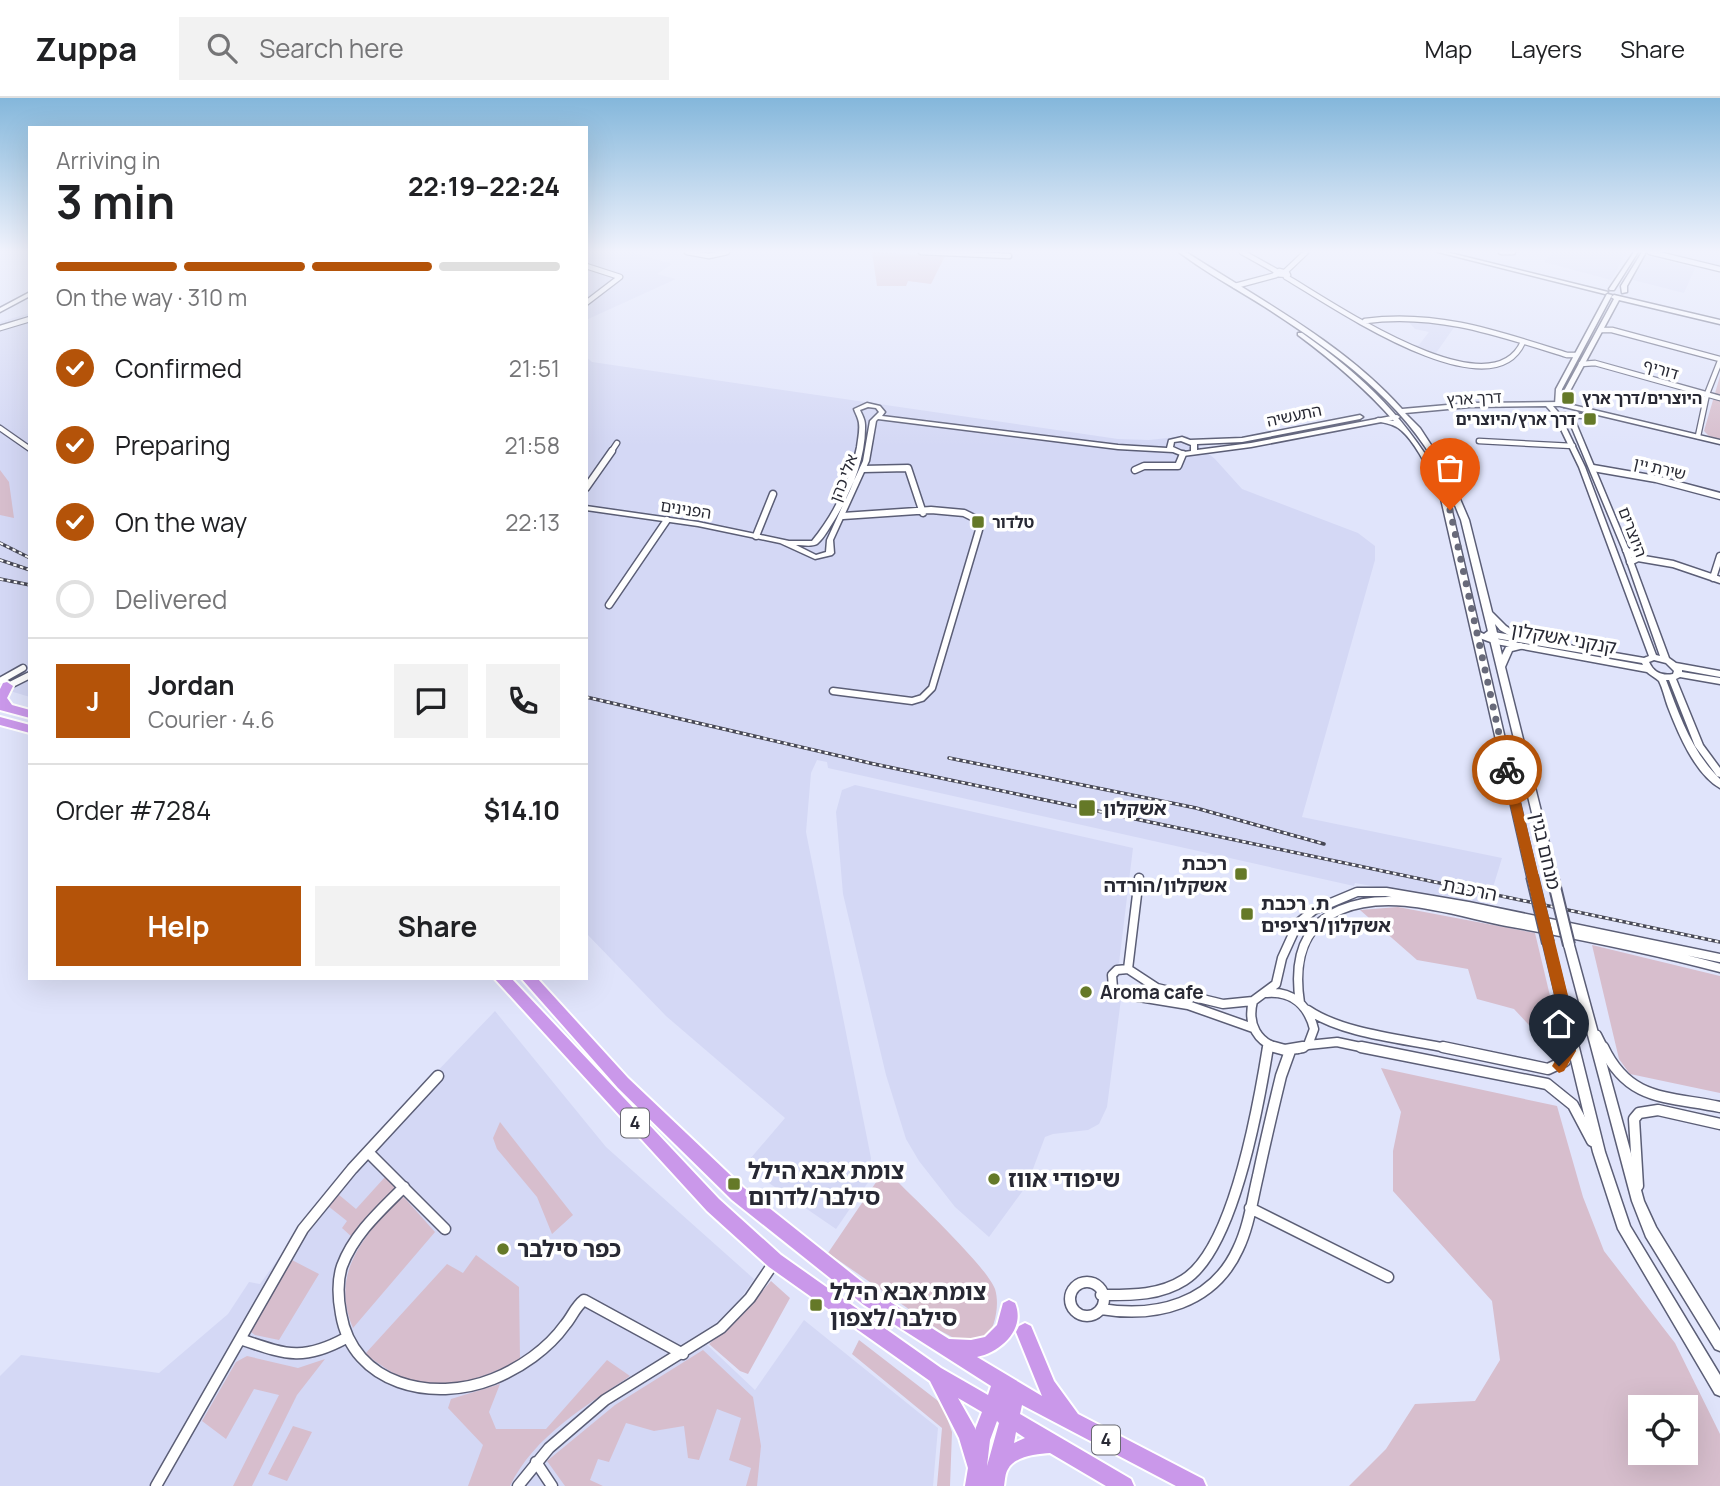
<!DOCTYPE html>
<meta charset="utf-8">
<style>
:root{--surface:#fff;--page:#f2f2f2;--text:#202124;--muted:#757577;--line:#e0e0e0;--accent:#b45309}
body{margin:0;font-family:Manrope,"Noto Sans Hebrew",sans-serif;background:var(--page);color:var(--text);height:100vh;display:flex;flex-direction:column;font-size:26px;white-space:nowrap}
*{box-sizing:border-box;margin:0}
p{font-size:23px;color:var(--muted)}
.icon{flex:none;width:38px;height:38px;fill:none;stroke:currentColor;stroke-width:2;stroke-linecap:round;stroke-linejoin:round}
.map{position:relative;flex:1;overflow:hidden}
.details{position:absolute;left:28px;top:28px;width:560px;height:854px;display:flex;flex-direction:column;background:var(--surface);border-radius:0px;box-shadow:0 7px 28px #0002}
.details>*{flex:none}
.buttons{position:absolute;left:1628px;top:1297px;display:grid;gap:14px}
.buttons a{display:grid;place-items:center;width:70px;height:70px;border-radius:0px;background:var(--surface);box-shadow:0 7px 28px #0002;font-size:35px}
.pin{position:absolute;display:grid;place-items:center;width:60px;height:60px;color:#fff;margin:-72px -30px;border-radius:50% 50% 50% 0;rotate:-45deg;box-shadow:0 0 7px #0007}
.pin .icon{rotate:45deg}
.courier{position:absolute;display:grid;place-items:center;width:70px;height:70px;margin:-35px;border:5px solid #b45309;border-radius:50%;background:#fff;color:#222;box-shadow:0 2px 9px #0007}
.overview em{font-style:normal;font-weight:700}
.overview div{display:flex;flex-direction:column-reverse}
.overview{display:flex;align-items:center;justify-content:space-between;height:119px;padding:0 28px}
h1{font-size:46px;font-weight:700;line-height:52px}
.bar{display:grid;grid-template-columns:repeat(4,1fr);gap:10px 7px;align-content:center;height:84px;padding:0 28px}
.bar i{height:9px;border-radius:5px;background:var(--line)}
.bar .on{background:var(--accent)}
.bar p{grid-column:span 4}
.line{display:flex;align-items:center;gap:18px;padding:0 28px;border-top:2px solid var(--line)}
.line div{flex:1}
.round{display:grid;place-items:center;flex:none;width:74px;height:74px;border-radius:0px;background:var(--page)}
ol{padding:0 28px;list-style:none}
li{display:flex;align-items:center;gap:21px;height:77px}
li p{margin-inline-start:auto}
li .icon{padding:7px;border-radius:50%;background:var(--accent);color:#fff;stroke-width:4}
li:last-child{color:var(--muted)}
li i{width:38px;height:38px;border:4px solid var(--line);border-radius:50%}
.primary-button{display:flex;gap:14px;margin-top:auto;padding:14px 28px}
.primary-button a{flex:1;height:80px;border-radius:0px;background:var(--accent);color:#fff;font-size:28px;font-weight:700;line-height:80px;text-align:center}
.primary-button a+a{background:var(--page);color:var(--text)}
header{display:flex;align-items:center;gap:42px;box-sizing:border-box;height:98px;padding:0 35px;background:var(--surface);border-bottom:2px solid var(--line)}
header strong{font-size:33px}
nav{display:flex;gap:38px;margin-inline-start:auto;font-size:24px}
.search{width:490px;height:63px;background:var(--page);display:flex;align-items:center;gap:18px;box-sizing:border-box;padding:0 24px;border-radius:0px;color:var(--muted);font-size:26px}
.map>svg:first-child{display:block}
</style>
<header>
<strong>Zuppa</strong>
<div class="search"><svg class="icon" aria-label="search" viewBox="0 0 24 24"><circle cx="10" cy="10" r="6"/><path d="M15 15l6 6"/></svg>Search here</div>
<nav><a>Map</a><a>Layers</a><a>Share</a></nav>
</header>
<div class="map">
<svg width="1720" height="1388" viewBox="0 0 1720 1388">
<rect width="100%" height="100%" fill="#e0e4fb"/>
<path fill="#d4d8f5" d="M586 154H630L672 166 657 176 676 181 586 222Z
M1553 154H1627L1611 182 1544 164Z
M1646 158 1695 170 1684 195 1633 182Z
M30 215V599L0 590V224Z
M1405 220 1455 228 1436 255 1428 257 1412 248 1419 247 1429 234 1415 231Z
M586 259 592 264 1118 341 1149 342 1187 338 1215 361 1242 391 1358 435 1375 448V462L1302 719 1502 760 1487 809 1355 785 1354 788 828 670 827 664 817 662 811 675 806 734 871 1060 869 1083 836 1131 744 1068 785 1020 666 918 586 835Z
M855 687 1133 750 1119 865 1107 873 1106 881 1108 890 1121 901 1107 1009 1099 1026 1088 1032 1053 1036 1045 1039 1027 1087 989 1139 955 1109 919 1063 906 1041 886 977 843 796 836 714 842 692Z
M495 913 606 1049 754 1181 733 1211 700 1240 755 1292 804 1222 938 1330 933 1388H0V1278L21 1257 159 1275 228 1216 249 1184 260 1186 307 1121 381 1032Z"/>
<path fill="#d7becd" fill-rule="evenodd" d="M872 154 945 158 931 186 908 183 906 188H877Z
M1720 278V342L1709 338 1704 333Z
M0 372 9 384 14 420 0 417Z
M1398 809 1535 835 1561 944 1557 957 1514 911 1477 901 1468 871 1417 862 1360 812Z
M1592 847 1720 878V995L1630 976 1619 961Z
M1381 970 1557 1008 1583 1099 1604 1153 1675 1245 1720 1336V1388H1349L1386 1351 1415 1306 1475 1303 1500 1262 1492 1203 1393 1093V1053L1401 1014ZM1640 1309H1685V1354H1640Z
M500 1024 573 1117 552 1136 537 1099 497 1051 493 1040Z
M885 1071C907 1094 986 1167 995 1191 1000 1207 995 1230 985 1243L961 1244 939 1232 828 1155Z
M385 1079 396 1091 353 1140 342 1130 347 1123 328 1108 338 1096 356 1111Z
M401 1096 435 1134 353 1230C329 1173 366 1138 401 1096Z
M476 1157 519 1189 520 1261C490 1278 441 1297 406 1282 391 1275 378 1265 365 1256L447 1166 463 1175Z
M290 1161 319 1176 279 1242 255 1237 251 1234Z
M771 1183 790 1200 748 1276 740 1273 709 1246 743 1216Z
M859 1242 942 1306 952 1334 950 1388H937L942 1330 852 1256Z
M703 1252 753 1299 761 1348 757 1388H746L751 1370 729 1362 741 1320 717 1311 699 1362 688 1360 684 1328 654 1333 626 1325 609 1364 598 1361 590 1382 603 1388H565L547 1363 615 1307Z
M247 1258 298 1270 325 1261 297 1297 252 1388H233L279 1297 254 1291 226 1341 202 1323 236 1264Z
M607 1262 630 1278C586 1308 534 1338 510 1388H468L483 1347 448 1310 451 1301 500 1286 489 1314 496 1331H546Z
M293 1328 312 1334 287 1383 268 1376Z"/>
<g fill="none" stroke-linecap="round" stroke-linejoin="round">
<g stroke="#5b5e76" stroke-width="7">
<path id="minor-far3" d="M687 154 709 158 727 154
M921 154 1009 158
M1242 154 1276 173
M1501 154H1513
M1650 154 1720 171
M586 168 620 179 586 205
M1279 173 1287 175 1288 177 1275 176Z
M1285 174 1306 154
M1286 179C1329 204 1491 317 1523 244
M1235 188 1276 177
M1365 223C1436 213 1500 236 1567 257H1577
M0 230 30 221
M1600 232H1612L1720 261
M1581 266 1595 265 1720 300
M0 330 30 351
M1698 338 1707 296 1720 263
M1479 343 1573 348
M611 354 617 345"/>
</g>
<g stroke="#5b5e76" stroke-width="9">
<path id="minor-far2" d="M1593 370 1656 381 1720 398
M863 371 908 370 923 415
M1135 372 1144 368H1178L1183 356
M586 390 612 353
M756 438 773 396
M1626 452 1638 460 1630 464
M1638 460 1673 466 1720 482
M1713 480 1720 458
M609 507 667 422
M0 583 23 570
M0 592 30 577
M833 593 912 603 922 600 932 590 979 432 974 420 964 415 931 412 843 418"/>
</g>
<g stroke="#5b5e76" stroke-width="11">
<path id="minor-far1" d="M1128 871 1139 780
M1267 895C1292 893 1308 907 1314 931L1308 947 1298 951
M1253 903C1247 926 1257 945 1281 951
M1300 905C1294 866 1300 829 1340 812 1391 790 1455 814 1507 824 1579 837 1650 851 1720 870
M1308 912C1345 937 1407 941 1451 951
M1253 930 1188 907 1121 896 1113 890 1112 877 1117 872 1128 871 1157 890 1223 906 1253 903 1276 886 1282 860 1298 825 1314 812 1357 794H1386L1468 808 1720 860
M1597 937 1604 951
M1308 947 1337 944 1370 951
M1267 951 1268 947
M1568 951 1569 946"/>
</g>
<g stroke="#5b5e76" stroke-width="13">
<path id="minor" d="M1274 949 1285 952 1303 949
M1361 949 1547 986 1573 1007 1592 1043
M1443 949 1548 971 1565 963 1568 949
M1603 949C1629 1004 1667 998 1720 1009
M368 1054 445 1131
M1638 1088 1634 1021 1639 1015 1658 1012 1720 1026
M404 1089C380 1113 354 1136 342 1168 337 1183 338 1200 341 1216 353 1287 433 1305 493 1281 520 1270 548 1251 565 1227 572 1219 575 1209 584 1202L683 1256
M1250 1110 1388 1179
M1070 1201a17 17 0 1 1 34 0a17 17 0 1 1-34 0Z
M1101 1197C1130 1197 1159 1198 1184 1182 1234 1151 1259 1005 1268 949
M1101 1211C1156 1220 1213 1206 1238 1151 1249 1128 1252 1103 1258 1078 1265 1045 1273 1011 1281 978L1290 953
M240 1241C285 1256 302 1264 346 1240
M536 1364 552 1388
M156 1388 303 1131 352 1071 438 978
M518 1388 549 1350 605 1302 721 1230 750 1200 775 1163"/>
</g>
<g stroke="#5b5e76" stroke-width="3">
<path id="tertiary" d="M1438 154H1446L1608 194 1605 196Z
M1634 154H1638L1614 192H1610L1609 191Z
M1642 154H1646L1627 188V194L1622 195 1621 188Z
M1607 196 1612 197 1562 291 1560 306 1555 307 1556 291Z
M1614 197 1720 222V226L1619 202 1570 293 1569 308 1564 309V293L1614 201 1611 199Z
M867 305 880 308 885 314 882 318 1118 347 1167 350 1169 342 1182 339 1190 342 1242 340 1360 317 1363 319 1360 321 1242 344 1197 346V352L1251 345 1397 317 1400 319 1397 321 1251 349 1183 358 1173 354 1118 351 878 321 876 323 869 363 833 442 834 455 832 457 815 461 780 445 698 428 586 412V408L698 424 789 443H812C834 416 850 383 857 349 858 340 861 329 858 321 857 318 855 314 854 311ZM868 309 876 310 879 314 870 323 863 363 827 442 826 454 816 457 796 447C802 447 812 449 817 446 822 442 827 434 830 429 849 400 866 362 865 327 865 321 862 317 860 312ZM1181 343 1191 347V353L1184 354 1173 349 1174 344Z
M1557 315 1560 317 1585 369 1656 557 1660 558 1623 452 1567 318 1568 317 1573 318 1629 452 1669 560 1676 565 1720 573V579L1682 572V574L1720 580V586L1680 579 1676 581 1703 647 1720 670V679L1717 678 1695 648 1669 582H1666C1680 619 1692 654 1720 681V690C1695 676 1678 635 1668 609 1665 601 1663 591 1659 583 1656 580 1650 577 1647 574L1496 546 1474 538 1473 536 1477 533 1484 536 1488 533 1644 560 1649 558 1579 369 1554 317ZM1495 540 1642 565 1643 567 1497 541ZM1654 562 1666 565 1674 573 1673 576C1663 578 1654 575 1649 564Z"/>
</g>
<g stroke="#5b5e76" stroke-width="3">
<path id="secondary" d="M1179 154H1186C1260 202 1343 245 1402 311L1470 305 1560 304 1720 342V346L1560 308H1553L1559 315 1583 316 1586 318 1583 320 1557 319 1555 318 1546 308 1470 309 1405 315 1420 330 1448 373 1469 422 1492 514 1506 528 1524 540 1520 543 1517 542 1500 532 1495 526 1502 557 1506 549 1521 545 1525 548 1524 550 1512 553 1505 569 1558 781 1557 784 1553 785 1549 784 1548 781 1461 422C1454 406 1449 388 1440 373 1401 301 1333 253 1265 209 1237 191 1206 175 1179 154Z
M30 194V198L0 214V210Z
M1298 235H1302C1366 280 1409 323 1447 392L1537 778 1536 781 1532 782 1528 781 1527 778 1439 392C1430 375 1416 345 1402 333 1395 326 1385 325 1376 323V321L1378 320 1394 323C1365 290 1333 263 1298 237Z
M1548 840 1552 842 1553 845 1605 1054 1630 1128 1720 1277V1298L1715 1296 1618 1131 1593 1054 1543 845 1544 842Z
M1569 842 1573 844 1574 847 1644 1103 1656 1129 1720 1233V1253L1715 1251 1646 1139 1632 1103 1564 847 1565 844Z"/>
</g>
<g stroke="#fff" stroke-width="4">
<path id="trunk" d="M7 584 13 588 7 600 12 607 30 612V620L0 612V591L3 585Z
M0 619 30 627V635L0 627Z
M494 880H511L719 1101 781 1157 941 1270 988 1297 991 1288 864 1207 732 1102 618 990 521 880H537L628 980 744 1090 876 1195 949 1241 971 1242 985 1239 997 1227 1003 1205 1009 1202 1015 1205C1026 1231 1001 1254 977 1259L1042 1298 1016 1234 1019 1228 1025 1225 1031 1228 1054 1283 1078 1316 1203 1381 1206 1388H1176L1022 1307 1020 1316 1131 1381 1134 1388H1106L1050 1355C1037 1356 1015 1358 1008 1371 1005 1375 1005 1383 1004 1388H965L968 1370 959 1340 930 1283 769 1169 707 1113ZM958 1300 982 1314 975 1332V1330ZM997 1323 999 1325 987 1368 985 1385 990 1342ZM1016 1334 1025 1340 1014 1345Z"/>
</g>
<use href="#minor-far3" stroke="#fff" stroke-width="4.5"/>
<use href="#minor-far2" stroke="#fff" stroke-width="6"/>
<use href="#minor-far1" stroke="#fff" stroke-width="8"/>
<use href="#minor" stroke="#fff" stroke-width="10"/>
<use href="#tertiary" fill="#fff" fill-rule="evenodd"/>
<use href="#secondary" fill="#fff" fill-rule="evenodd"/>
<use href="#trunk" fill="#ca98ea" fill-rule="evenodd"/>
<g stroke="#474855" stroke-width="3.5">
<path id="rail" d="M0 445 30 460
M0 462 30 472
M0 481 30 487
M586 599 874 666 1720 844
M949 660 1196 710 1324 746"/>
</g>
<use href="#rail" stroke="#fff" stroke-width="2" stroke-dasharray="3.5" stroke-linecap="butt"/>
<g stroke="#5b5e76" stroke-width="14" stroke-linecap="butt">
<path id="secondary-bridge" d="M1532 778 1548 845
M1553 781 1569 847"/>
</g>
<use href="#secondary-bridge" stroke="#fff" stroke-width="10"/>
</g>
<linearGradient id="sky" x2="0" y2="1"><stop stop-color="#84b7db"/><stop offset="0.44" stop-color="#f1f3fd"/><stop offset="1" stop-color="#f1f3fd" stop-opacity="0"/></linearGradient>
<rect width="1720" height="348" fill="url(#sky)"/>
<path fill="#b45309" d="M1507 668 1513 672 1572 914 1576 953 1564 973 1559 975 1552 968 1562 952 1558 914 1502 672Z"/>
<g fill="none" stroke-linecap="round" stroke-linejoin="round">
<path stroke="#686a7a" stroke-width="7" stroke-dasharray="0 12.6" d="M1450 412 1507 672"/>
</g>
<g fill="#657928" stroke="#fff" stroke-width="2.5">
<rect x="1561" y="293" width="14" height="14" rx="3.5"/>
<rect x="1583" y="314" width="14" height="14" rx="3.5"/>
<rect x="971" y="417" width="14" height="14" rx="3.5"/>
<rect x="1078" y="701" width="18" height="18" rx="3.5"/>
<rect x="1234" y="769" width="14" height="14" rx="3.5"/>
<rect x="1240" y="809" width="14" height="14" rx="3.5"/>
<circle cx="1086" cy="894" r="7"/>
<circle cx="994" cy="1081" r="7"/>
<rect x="727" y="1079" width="14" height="14" rx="3.5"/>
<circle cx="503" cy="1151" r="7"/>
<rect x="809" y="1200" width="14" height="14" rx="3.5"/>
</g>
<g text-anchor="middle" stroke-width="7" stroke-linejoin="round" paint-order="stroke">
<g font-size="16" fill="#282934" stroke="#fff">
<text transform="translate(1661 271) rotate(16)" y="6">דוריף</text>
<text transform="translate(1474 300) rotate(-3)" y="6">דרך ארץ</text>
<text transform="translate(1294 317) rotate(-12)" y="6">התעשיה</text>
<text transform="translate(1660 370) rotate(13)" y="6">שירת יין</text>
<text transform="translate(843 380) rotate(-69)" y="6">אלי כהן</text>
<text transform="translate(686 411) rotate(9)" y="6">הפנינים</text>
<text transform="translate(1633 434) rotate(69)" y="6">היוצרים</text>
</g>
<g font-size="16" font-weight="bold" fill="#282934" stroke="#fff" text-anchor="start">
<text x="1582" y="306">היוצרים/דרך ארץ</text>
<text x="1576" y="327" text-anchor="end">דרך ארץ/היוצרים</text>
<text x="992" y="430">טלדור</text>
</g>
<g fill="#fff" stroke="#686971" stroke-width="2">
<rect x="621" y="1010.5" width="28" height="29" rx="5"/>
<rect x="1092" y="1327.5" width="28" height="29" rx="5"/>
</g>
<g font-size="18" font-weight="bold" fill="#282934">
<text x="635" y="1031">4</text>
<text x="1106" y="1348">4</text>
</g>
<g font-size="19" fill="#282934" stroke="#fff">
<text transform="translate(1564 540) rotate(10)" y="7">קנקני אשקלון</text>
<text transform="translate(1546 753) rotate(77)" y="7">מנחם בגין</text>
<text transform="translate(1470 791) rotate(11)" y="7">הרכבת</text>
</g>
<g font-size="19" font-weight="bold" fill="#282934" stroke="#fff" text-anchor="start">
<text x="1103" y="717">אשקלון</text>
<text x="1227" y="772" text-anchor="end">רכבת<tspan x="1227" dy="22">אשקלון/הורדה</tspan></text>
<text x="1261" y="812">ת. רכבת<tspan x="1261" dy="22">אשקלון/רציפים</tspan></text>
<text x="1100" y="901">Aroma cafe</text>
</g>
<g font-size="23" font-weight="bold" fill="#282934" stroke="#fff" text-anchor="start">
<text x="748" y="1081">צומת אבא הילל<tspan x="748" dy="26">סילבר/לדרום</tspan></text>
<text x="1008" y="1089">שיפודי אווז</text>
<text x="517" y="1159">כפר סילבר</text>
<text x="830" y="1202">צומת אבא הילל<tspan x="830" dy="26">סילבר/לצפון</tspan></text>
</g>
</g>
</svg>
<div class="buttons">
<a><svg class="icon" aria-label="locate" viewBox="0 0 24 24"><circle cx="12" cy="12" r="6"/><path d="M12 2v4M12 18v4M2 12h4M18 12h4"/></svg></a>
</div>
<div class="pin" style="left:1450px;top:412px;background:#ea580c"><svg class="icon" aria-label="bag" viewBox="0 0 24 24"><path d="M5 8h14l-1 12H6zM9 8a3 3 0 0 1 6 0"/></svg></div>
<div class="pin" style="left:1559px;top:968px;background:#1f2937"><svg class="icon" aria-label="home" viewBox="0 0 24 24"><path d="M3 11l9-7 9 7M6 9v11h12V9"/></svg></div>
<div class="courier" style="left:1507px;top:672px"><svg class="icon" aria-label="bike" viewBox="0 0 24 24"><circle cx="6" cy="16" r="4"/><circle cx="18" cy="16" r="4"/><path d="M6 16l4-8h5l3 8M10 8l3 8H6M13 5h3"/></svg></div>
<section class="details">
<div class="overview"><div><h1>3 min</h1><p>Arriving in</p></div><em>22:19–22:24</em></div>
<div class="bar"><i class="on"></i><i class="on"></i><i class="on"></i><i></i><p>On the way · 310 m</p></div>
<ol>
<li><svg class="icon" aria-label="check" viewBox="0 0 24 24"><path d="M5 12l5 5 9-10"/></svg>Confirmed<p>21:51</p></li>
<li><svg class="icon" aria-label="check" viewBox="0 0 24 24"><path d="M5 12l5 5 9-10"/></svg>Preparing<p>21:58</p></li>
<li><svg class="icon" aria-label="check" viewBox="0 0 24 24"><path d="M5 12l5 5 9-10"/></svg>On the way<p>22:13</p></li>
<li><i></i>Delivered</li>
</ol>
<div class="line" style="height:126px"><b class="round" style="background:var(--accent);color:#fff">J</b><div><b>Jordan</b><p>Courier · 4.6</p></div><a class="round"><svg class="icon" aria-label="chat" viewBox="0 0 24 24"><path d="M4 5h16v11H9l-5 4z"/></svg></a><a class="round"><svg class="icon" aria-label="phone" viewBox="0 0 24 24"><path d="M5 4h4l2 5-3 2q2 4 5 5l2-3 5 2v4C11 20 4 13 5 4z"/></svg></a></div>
<div class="line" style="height:91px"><div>Order #7284</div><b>$14.10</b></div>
<div class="primary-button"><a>Help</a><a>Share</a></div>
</section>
</div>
